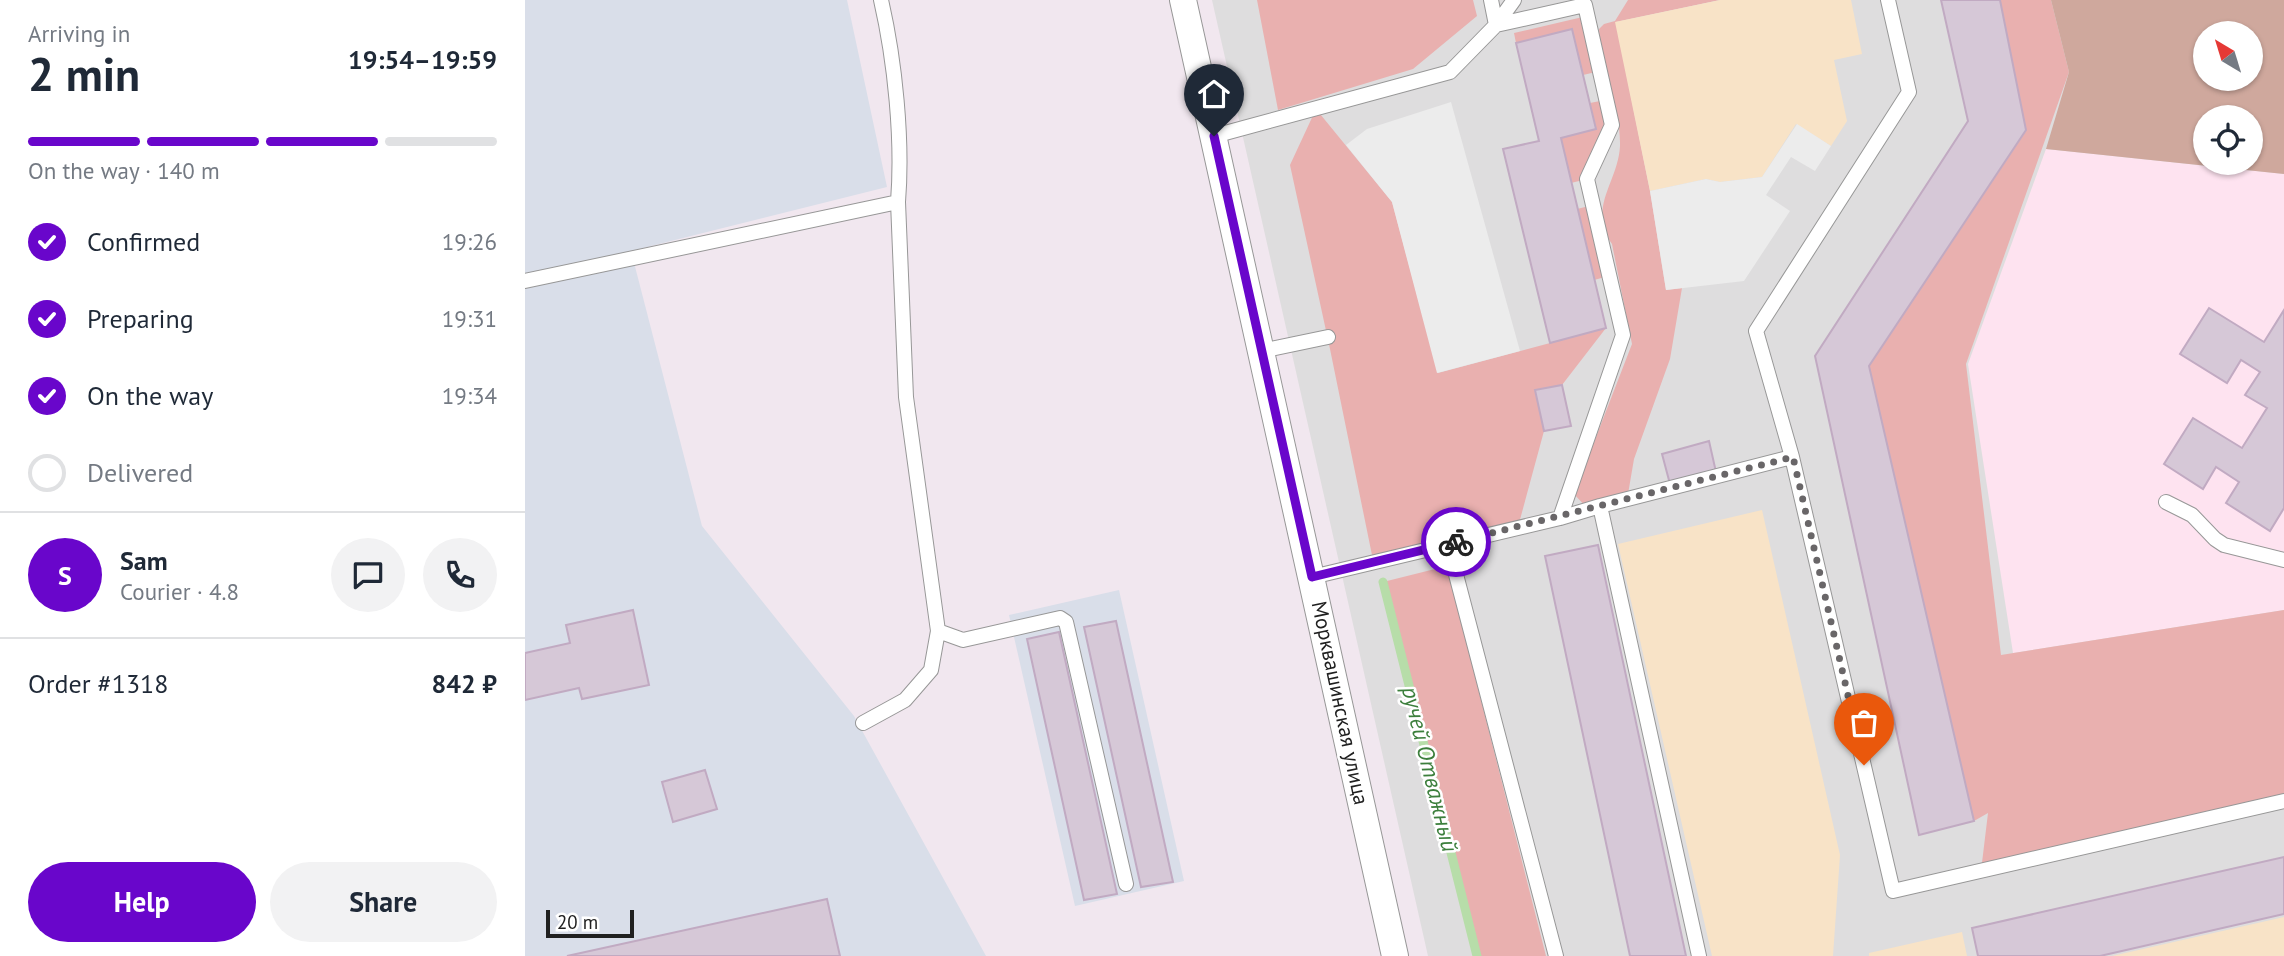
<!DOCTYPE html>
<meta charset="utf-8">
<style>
:root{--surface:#fff;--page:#f2f2f3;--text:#1f2937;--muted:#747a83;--line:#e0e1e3;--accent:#6906cb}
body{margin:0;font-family:"PT Sans",sans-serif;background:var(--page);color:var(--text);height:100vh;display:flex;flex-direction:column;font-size:26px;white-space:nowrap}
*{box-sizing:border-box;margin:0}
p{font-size:23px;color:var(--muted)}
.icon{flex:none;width:38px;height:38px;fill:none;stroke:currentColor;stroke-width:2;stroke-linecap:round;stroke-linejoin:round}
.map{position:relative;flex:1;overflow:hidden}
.side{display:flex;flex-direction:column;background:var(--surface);width:525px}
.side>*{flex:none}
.needle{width:46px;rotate:322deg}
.fabs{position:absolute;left:1668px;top:21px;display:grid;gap:14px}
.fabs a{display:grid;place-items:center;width:70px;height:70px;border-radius:50%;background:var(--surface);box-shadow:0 2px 5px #0004;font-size:35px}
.scale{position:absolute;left:21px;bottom:18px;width:88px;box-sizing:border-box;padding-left:7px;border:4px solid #202020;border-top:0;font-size:19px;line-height:24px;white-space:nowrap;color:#202020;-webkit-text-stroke:5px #fff;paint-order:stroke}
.pin{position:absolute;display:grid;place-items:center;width:60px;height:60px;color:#fff;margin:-72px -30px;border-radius:50% 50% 50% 0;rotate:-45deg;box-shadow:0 0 7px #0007}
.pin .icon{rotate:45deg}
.courier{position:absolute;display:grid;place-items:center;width:70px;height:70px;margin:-35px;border:5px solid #6906cb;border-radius:50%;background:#fff;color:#222;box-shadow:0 2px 9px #0007}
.summary em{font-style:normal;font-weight:800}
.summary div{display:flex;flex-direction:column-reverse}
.summary{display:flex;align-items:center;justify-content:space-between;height:119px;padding:0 28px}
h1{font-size:46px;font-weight:800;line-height:52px}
.bar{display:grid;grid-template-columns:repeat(4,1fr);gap:10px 7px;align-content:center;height:84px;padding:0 28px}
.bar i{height:9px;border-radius:5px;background:var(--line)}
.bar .current{background:var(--accent)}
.bar p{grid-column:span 4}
.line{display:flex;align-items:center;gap:18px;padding:0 28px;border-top:2px solid var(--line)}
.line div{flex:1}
.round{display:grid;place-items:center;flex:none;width:74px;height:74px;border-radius:37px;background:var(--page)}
ol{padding:0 28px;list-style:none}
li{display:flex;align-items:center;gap:21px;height:77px}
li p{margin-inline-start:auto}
li .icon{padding:7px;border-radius:50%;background:var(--accent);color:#fff;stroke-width:4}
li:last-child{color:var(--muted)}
li i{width:38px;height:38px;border:4px solid var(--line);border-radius:50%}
.primary-button{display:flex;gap:14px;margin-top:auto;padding:14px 28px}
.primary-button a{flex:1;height:80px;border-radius:42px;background:var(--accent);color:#fff;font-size:28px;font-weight:800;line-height:80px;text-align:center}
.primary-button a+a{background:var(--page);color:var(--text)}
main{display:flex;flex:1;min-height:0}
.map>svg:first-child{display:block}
</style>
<main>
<section class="side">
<div class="summary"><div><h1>2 min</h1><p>Arriving in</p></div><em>19:54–19:59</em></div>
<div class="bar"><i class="current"></i><i class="current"></i><i class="current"></i><i></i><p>On the way · 140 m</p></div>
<ol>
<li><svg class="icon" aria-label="check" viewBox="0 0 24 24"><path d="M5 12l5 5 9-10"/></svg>Confirmed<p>19:26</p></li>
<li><svg class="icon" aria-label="check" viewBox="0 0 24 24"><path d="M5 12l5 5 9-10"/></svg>Preparing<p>19:31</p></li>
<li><svg class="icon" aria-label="check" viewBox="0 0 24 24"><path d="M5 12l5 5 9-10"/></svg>On the way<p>19:34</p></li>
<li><i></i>Delivered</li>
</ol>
<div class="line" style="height:126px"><b class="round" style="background:var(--accent);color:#fff">S</b><div><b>Sam</b><p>Courier · 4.8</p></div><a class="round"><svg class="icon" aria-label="chat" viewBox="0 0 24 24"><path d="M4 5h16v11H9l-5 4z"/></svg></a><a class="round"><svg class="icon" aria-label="phone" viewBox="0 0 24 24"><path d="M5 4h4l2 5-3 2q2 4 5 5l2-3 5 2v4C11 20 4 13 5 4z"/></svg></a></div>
<div class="line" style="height:91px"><div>Order #1318</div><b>842 ₽</b></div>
<div class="primary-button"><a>Help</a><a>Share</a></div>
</section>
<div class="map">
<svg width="1759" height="956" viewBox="0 0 1759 956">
<rect width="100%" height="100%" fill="#f1e7ef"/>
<path fill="#deddde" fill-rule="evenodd" d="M687 0H1759V956H903ZM1680 33H1726V79H1680ZM1680 117H1726V163H1680Z"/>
<path fill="#d9dee9" d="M0 0H322L362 187 106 251 177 526 329 716 461 956H0Z
M594 590 659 881 550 906 484 615Z"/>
<path fill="#fee3f0" d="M1521 149 1759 174V610L1488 653 1443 364Z"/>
<path fill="#e9b0af" d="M732 0H948L952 16 888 69 753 110Z
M1103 0H1195L1091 22 1125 191 1141 290 1157 288 1145 359 1109 459 1103 494 1062 508 1049 494 1107 344 1087 244C1062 207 1093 183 1095 146 1096 106 1075 69 1074 29L1079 24 1090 21Z
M1475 0H1526L1544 72 1441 364 1476 655 1759 610V801L1456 871 1463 813 1449 821 1344 366 1501 131Z
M1062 16 1075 71 1058 75 1047 29 991 43 989 33Z
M1080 100 1087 125 1062 179 1046 183 1036 138 1071 129 1065 103Z
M791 109 867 202 913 373 1081 328 1037 385 1010 391 1019 431 993 527 848 560 805 349 765 165Z
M1068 205 1084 276 1069 280 1052 209Z
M922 566 1021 956H952L858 582Z"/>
<path fill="#cfa89d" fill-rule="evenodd" d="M1526 0H1759V174L1521 149 1544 72ZM1680 33H1726V79H1680ZM1680 117H1726V163H1680Z"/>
<path fill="#f8e3c7" d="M1195 0H1326L1337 54 1309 60 1322 121 1306 146 1271 124 1237 177 1195 182 1181 179 1125 191 1090 22Z
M1237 510 1315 855 1308 956H1187L1093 544Z
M1759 917V956H1587Z
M1437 932 1442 956H1344V953Z"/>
<path fill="#ececec" d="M926 102 995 351 912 373 867 202 821 145 842 129Z
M1272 124 1306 146 1290 171 1266 157 1241 195 1265 211 1219 281 1141 290 1125 191 1181 179 1195 182 1237 177Z"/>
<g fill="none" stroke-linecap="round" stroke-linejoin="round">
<path stroke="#b7dda9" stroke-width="9" d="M858 582 952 956"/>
</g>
<path fill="#d6c8d7" stroke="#c1aac2" stroke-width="2" d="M1416 0H1475L1501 130 1344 366 1449 821 1394 835 1290 356 1443 121Z
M1047 29 1071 129 1036 138 1081 328 1025 343 978 149 1014 141 991 43Z
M1684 308 1739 342 1759 310V508L1745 531 1701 503 1714 482 1691 467 1678 489 1639 464 1668 418 1717 448 1742 408 1720 395 1735 372 1716 360 1702 383 1655 354Z
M1037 385 1046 426 1019 431 1010 390Z
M1184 441 1191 472 1145 484 1137 454Z
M1073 545 1161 956H1105L1020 556Z
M108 610 124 685 57 699 54 688 0 700V653L45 643 41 625Z
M591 621 648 882 616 887 559 627Z
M534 632 592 894 559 900 502 639Z
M180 770 192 809 148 822 137 782Z
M1759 857V914L1575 956H1453L1447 928Z
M302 899 315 956H42Z"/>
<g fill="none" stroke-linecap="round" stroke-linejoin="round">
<g stroke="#979797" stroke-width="16">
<path id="lane" d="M966 0 971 25
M971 25 989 0
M689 136 925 72 971 25 1060 5 1087 125 1062 179 1098 335 1035 518
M373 202 381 397 413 631 438 640 535 618 541 622 601 884
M0 281 373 202C378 140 370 61 356 0
M736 351 803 337
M1267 457 1231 331 1384 92 1363 0
M1641 502 1667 515 1690 539 1699 545 1759 560
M1075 506 1267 457 1368 891 1759 801
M923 544 1031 956
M787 577 1035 518 1075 506 1174 956
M338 723 380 700 406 670 413 631"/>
</g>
<g stroke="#979797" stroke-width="28">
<path id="street" d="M658 0 870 956"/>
</g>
<use href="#lane" stroke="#fff" stroke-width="14"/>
<use href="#street" stroke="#fff" stroke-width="26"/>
</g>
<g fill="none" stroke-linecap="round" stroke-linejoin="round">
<path stroke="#696668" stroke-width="7" stroke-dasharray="0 12.6" d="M931 542 1268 457 1339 765"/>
<path stroke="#6906cb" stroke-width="9" d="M689 136 787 577 931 542"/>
</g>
<g text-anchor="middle" stroke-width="5" stroke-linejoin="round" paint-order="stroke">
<g font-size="21" fill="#202020" stroke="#fff">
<text transform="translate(815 703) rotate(78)" y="7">Морквашинская улица</text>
</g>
<g font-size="23" font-style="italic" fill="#3c7f3c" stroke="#fff">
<text transform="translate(905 769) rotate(76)" y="8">ручей Отважный</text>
</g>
</g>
</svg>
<div class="fabs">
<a><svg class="needle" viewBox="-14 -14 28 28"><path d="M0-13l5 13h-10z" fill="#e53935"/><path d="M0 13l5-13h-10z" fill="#747a83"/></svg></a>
<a><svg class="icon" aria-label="locate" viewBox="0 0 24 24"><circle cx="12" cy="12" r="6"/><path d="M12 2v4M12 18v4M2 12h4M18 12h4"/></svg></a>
</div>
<div class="scale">20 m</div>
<div class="pin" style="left:1339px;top:765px;background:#ea580c"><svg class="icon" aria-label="bag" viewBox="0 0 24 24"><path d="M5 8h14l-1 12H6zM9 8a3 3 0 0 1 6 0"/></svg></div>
<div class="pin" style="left:689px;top:136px;background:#1f2937"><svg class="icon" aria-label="home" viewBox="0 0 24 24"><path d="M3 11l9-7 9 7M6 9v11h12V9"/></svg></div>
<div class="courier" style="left:931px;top:542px"><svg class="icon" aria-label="bike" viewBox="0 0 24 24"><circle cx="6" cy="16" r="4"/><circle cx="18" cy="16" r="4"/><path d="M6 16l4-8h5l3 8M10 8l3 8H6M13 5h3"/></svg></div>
</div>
</main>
